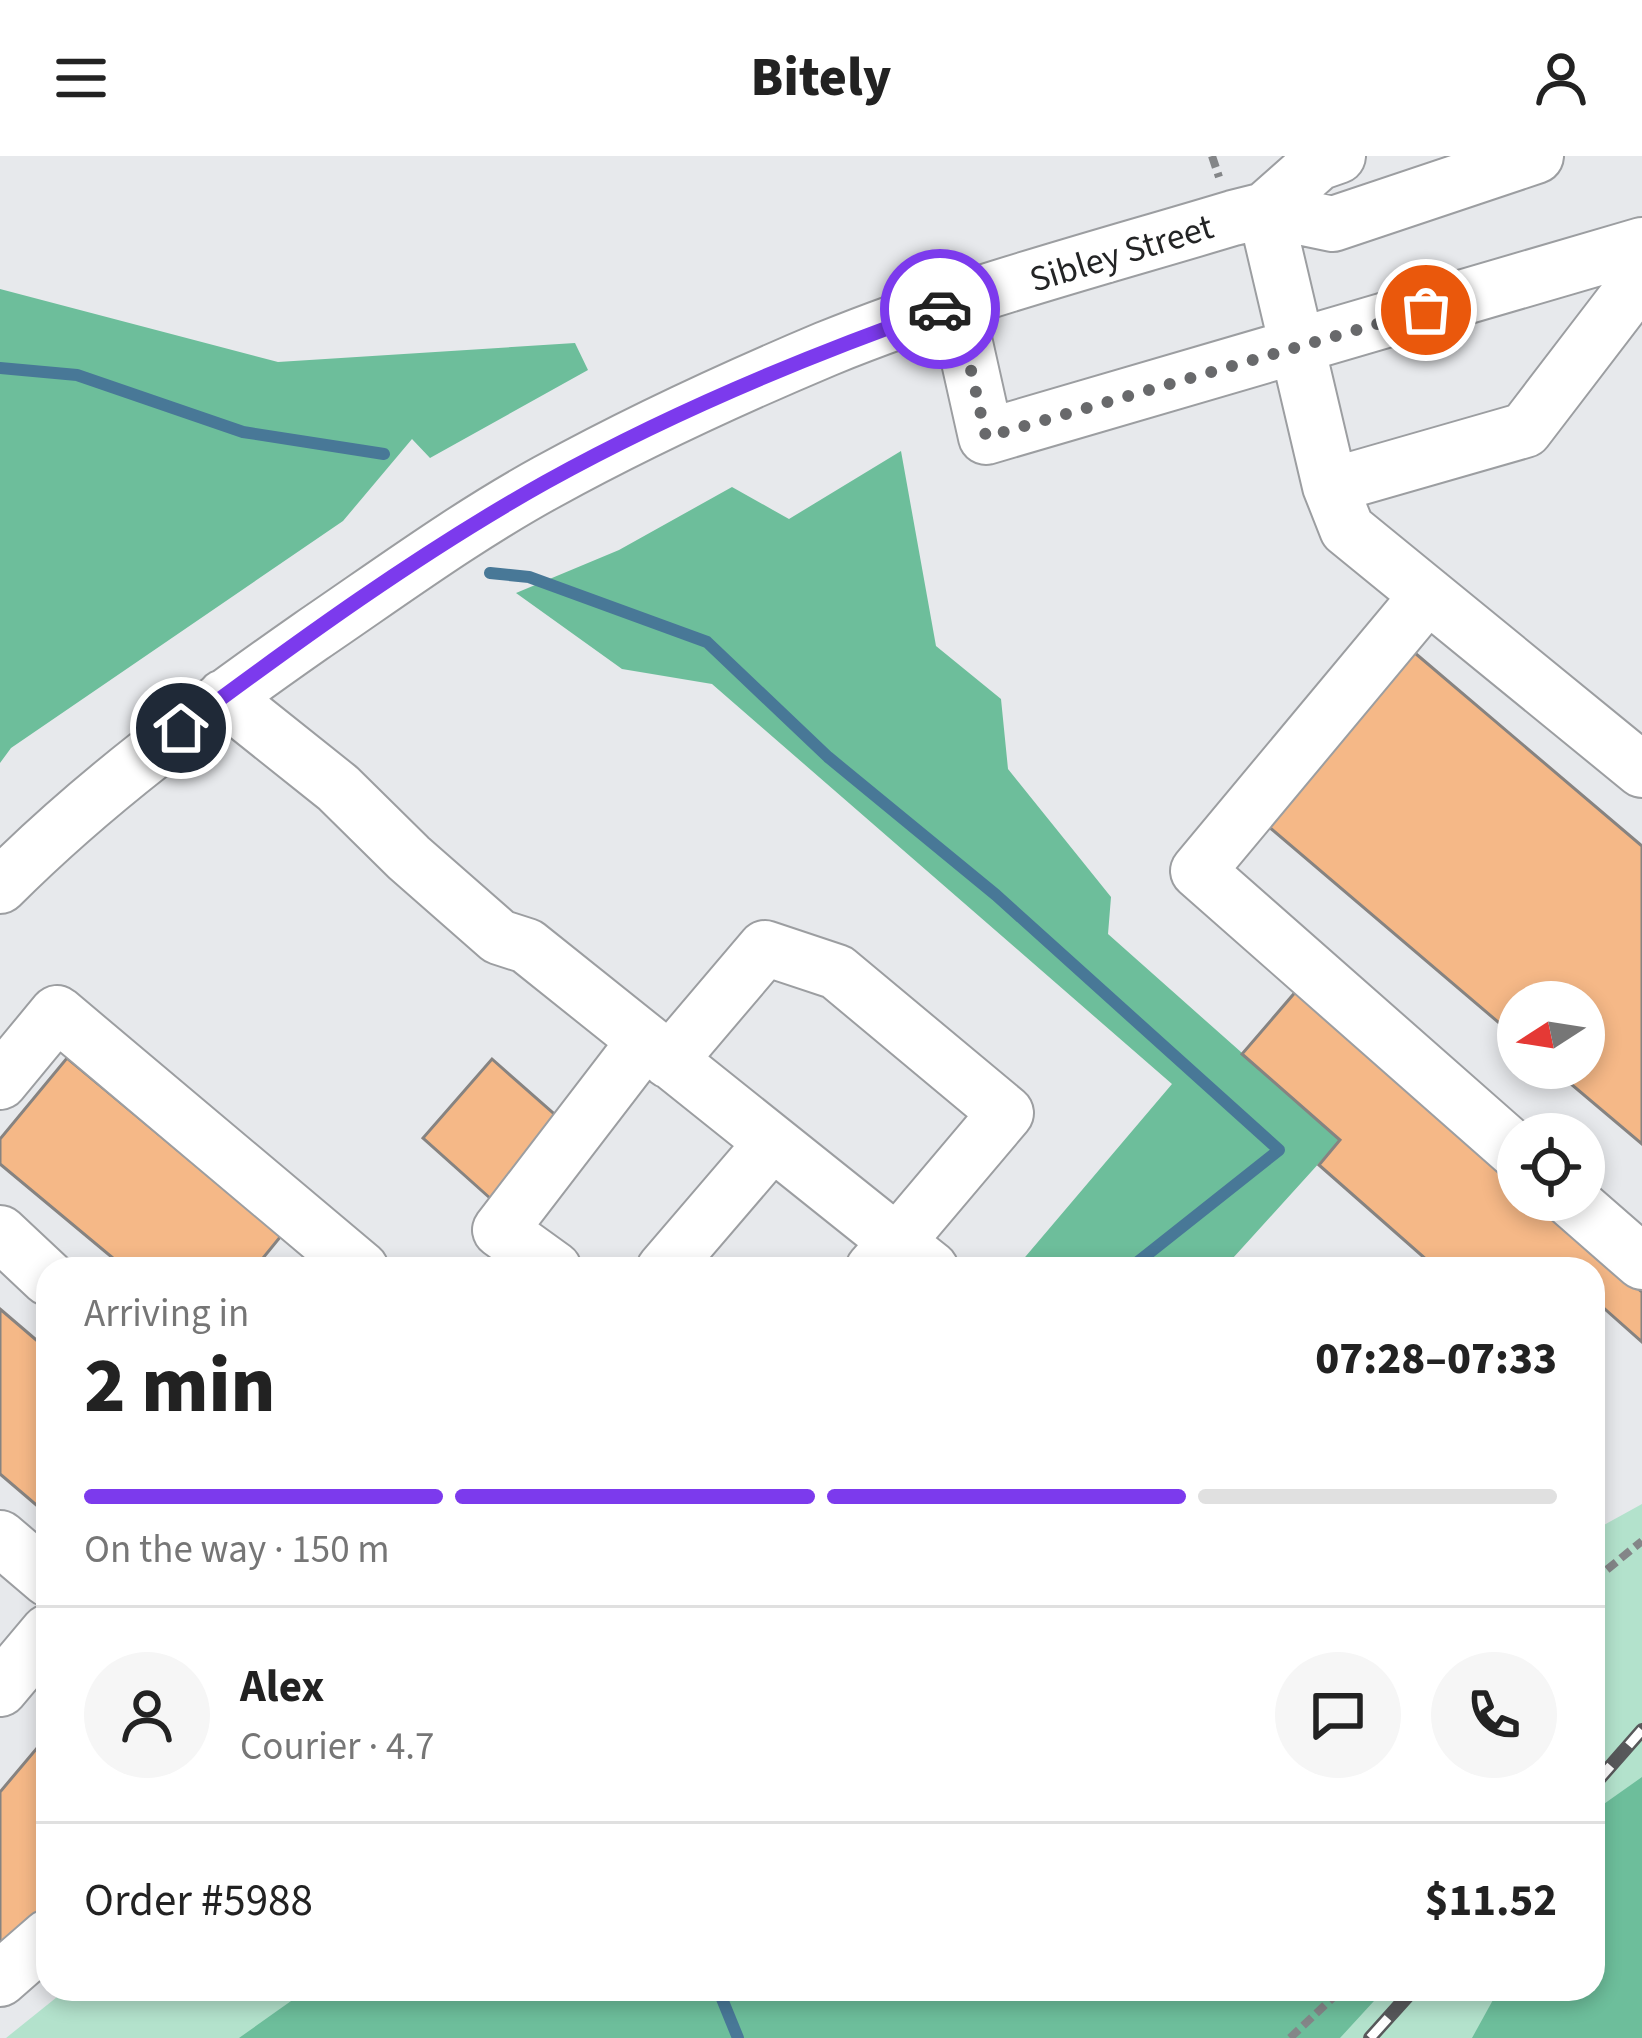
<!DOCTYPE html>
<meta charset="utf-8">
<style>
:root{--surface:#fff;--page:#f6f6f6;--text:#222;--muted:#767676;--line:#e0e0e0;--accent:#7c3aed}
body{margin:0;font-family:"Source Sans 3",sans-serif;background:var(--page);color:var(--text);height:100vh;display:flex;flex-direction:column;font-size:45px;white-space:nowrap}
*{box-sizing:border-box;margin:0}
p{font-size:39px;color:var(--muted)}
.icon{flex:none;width:66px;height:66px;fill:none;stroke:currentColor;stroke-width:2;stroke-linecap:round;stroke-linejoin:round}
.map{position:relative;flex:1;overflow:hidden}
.sheet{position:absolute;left:36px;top:1101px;width:1569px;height:744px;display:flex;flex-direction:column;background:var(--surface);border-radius:36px;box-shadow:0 6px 18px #0003}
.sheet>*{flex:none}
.needle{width:78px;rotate:258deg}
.buttons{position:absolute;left:1497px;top:825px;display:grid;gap:24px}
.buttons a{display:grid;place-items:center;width:108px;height:108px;border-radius:50%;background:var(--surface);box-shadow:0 6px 18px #0003;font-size:60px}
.pin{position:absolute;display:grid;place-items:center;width:102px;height:102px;color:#fff;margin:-51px;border:6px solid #fff;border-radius:50%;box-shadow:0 3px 12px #0007}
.courier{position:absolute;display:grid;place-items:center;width:120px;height:120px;margin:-60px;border:9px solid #7c3aed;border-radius:50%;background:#fff;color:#222;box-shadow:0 3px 15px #0007}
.summary em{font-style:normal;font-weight:800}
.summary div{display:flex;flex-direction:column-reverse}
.summary{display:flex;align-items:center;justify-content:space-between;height:204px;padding:0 48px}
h1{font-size:78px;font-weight:800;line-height:90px}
.bar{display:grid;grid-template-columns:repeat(4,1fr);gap:18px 12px;align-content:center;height:144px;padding:0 48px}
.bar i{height:15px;border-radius:9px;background:var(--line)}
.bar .current{background:var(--accent)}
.bar p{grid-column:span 4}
.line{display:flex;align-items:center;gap:30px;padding:0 48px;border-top:3px solid var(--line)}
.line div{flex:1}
.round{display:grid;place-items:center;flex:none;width:126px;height:126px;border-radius:63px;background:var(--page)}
header{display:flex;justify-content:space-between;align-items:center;height:156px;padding:0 48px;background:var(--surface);font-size:54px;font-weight:800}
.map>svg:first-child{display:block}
</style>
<header><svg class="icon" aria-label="menu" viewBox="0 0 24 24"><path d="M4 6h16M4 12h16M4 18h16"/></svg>Bitely<svg class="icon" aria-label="person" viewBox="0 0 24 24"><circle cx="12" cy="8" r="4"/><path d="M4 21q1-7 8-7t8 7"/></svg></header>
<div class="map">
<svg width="1642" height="1882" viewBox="0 0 1642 1882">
<rect width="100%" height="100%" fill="#e7e9ec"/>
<path fill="#b3e2cc" d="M1642 1348V1882H6L67 1833H1593V1375Z"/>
<path fill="#6dbe9b" d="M0 133 278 206 575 187 588 214 430 302 412 283 343 365 11 592 0 607Z
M901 295 936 490 1001 543 1008 613 1111 741 1108 778 1340 984 1223 1113H1015L1172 928 712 528 622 513 516 437 619 394 732 331 789 363Z
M1642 1621V1882H1472L1499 1833H1593V1662L1601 1650Z
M308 1833H1385L1340 1882H239Z"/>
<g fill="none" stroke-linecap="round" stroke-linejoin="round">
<path stroke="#487897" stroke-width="12" d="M0 212 77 219 243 276 384 298
M490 417 529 421 707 486 828 601 996 739 1279 994 1129 1113
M718 1833 738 1882"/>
</g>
<path fill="#f5b887" stroke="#868381" stroke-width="3" d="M1402 486 1642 690V988L1552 912H1584V846H1518V883L1255 659Z
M1298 833 1518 1027V1044H1537L1642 1136V1186L1598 1147 1593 1152V1113H1437L1319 1009 1340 984 1242 898Z
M67 902 281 1080 254 1113H126L0 1008V983Z
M492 903 561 964 491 1043 423 982Z
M0 1153 48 1194V1359L0 1318Z
M48 1579V1748L0 1805V1636Z"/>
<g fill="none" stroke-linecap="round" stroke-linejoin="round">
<g stroke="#9c9ea1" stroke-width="58">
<path id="minor" d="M1265 54 1330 330 1347 373 1642 614
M1265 54 1318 7 1338 0
M956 147 986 281 1642 89
M1330 330 1525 274 1642 121
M1428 439 1198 715 1518 997
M224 541 338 632 409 702 499 781 527 790 897 1086 873 1113
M0 730C95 635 201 557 311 480 389 427 465 371 547 326 638 276 731 233 826 193 958 139 1097 103 1233 62L1265 54 1333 68 1536 0
M669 905 765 792 837 816 1006 957 897 1086 931 1113
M0 926 57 857 361 1113
M1571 1044 1642 1106
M0 1077 48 1122
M554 1113 500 1074 645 885
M664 1113 772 987
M0 1382 48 1423
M0 1533 48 1476
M0 1823 48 1781"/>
</g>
<path stroke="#848688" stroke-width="8" stroke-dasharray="12 6" stroke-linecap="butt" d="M1212 0 1219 21
M1593 1425 1642 1385
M1290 1882 1342 1833"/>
<use href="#minor" stroke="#fff" stroke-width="54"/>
<g stroke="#57585a" stroke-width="14">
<path id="rail" d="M1593 1630 1642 1574
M1370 1882 1414 1833"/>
</g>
<use href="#rail" stroke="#fff" stroke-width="9" stroke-dasharray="27" stroke-linecap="butt"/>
</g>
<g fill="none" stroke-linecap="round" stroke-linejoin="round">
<path stroke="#68696b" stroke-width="12" stroke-dasharray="0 21.6" d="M940 153 956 147 986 281 1426 154"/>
<path stroke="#7c3aed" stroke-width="15" d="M181 572C298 485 419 397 546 326 672 256 804 201 940 153"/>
</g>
<g text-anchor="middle" stroke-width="10" stroke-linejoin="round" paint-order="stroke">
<g font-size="36" fill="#232425" stroke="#fff">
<text transform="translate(1121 96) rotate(-17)" y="13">Sibley Street</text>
</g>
</g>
</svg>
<div class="buttons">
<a><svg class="needle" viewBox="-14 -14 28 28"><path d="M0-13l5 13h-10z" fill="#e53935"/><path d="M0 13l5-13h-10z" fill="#767676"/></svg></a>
<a><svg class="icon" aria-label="locate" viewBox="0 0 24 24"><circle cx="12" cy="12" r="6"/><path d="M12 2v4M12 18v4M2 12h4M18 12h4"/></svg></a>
</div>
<div class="pin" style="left:1426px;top:154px;background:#ea580c"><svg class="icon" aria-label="bag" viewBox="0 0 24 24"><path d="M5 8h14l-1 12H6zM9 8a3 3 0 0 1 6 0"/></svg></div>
<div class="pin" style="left:181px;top:572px;background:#1f2937"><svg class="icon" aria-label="home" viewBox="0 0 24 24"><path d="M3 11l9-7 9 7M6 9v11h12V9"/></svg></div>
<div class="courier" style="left:940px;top:153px"><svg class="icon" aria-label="car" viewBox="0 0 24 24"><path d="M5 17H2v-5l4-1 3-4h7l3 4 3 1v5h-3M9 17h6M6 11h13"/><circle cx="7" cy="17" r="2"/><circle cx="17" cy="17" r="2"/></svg></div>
<section class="sheet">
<div class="summary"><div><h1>2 min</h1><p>Arriving in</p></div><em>07:28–07:33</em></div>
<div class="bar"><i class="current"></i><i class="current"></i><i class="current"></i><i></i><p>On the way · 150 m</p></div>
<div class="line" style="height:216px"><a class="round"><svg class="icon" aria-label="person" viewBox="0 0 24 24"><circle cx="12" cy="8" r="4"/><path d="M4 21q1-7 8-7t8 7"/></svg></a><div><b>Alex</b><p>Courier · 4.7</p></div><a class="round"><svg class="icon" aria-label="chat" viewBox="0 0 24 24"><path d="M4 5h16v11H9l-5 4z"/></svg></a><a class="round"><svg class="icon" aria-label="phone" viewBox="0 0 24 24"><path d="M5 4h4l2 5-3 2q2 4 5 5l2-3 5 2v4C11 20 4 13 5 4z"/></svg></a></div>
<div class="line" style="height:156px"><div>Order #5988</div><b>$11.52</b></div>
</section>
</div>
